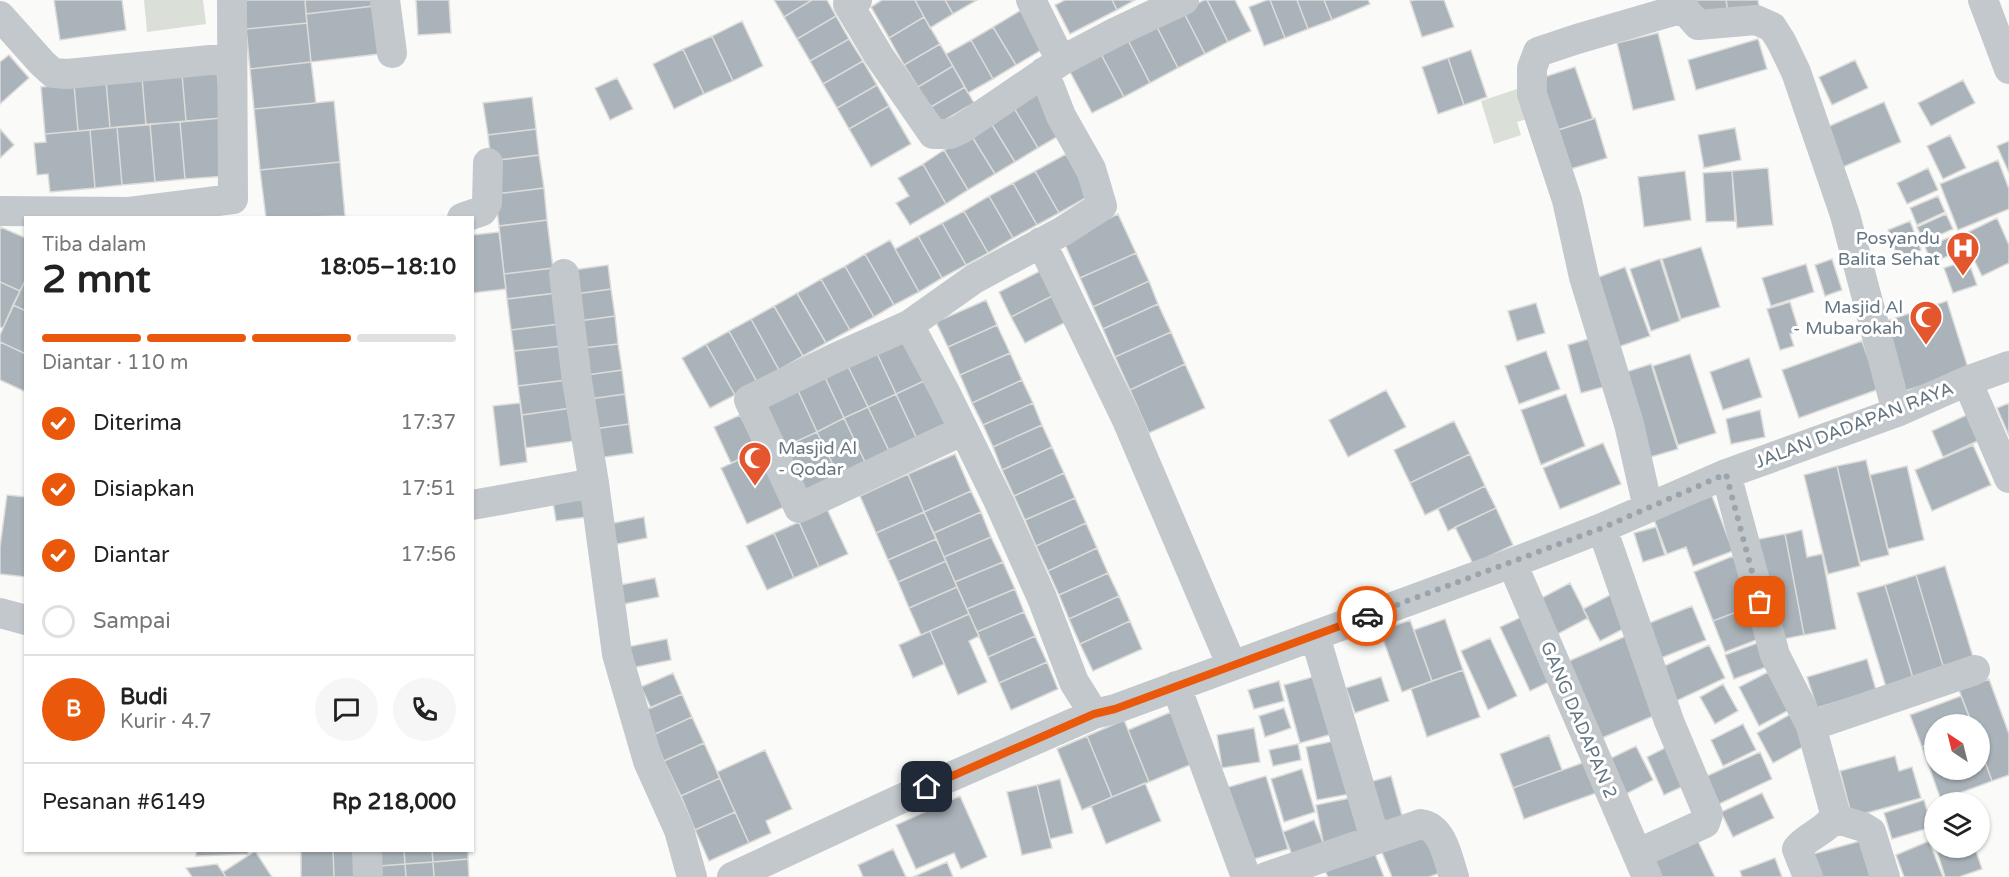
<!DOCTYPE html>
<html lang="id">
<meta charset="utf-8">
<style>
:root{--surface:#fff;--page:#f6f6f6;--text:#222;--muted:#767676;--line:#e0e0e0;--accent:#ea580c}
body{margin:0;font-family:"Varela Round",sans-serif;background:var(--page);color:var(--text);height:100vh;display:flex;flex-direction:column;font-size:22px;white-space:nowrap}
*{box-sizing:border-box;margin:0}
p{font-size:20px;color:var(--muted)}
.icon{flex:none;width:33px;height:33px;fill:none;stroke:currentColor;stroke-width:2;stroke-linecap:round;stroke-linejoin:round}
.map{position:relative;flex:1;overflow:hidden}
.sheet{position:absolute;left:24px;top:216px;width:450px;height:636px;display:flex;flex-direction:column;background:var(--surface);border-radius:0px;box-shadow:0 2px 4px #0004}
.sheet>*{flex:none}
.needle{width:39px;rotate:325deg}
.controls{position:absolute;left:1924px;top:714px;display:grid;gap:12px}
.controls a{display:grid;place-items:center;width:66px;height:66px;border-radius:50%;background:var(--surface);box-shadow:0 2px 4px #0004;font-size:30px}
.pin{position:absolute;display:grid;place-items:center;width:51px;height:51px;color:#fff;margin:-26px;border-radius:12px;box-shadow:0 3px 9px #0006}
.courier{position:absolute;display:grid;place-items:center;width:60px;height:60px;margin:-30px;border:4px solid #ea580c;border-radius:50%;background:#fff;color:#222;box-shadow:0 2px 8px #0007}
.summary em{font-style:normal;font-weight:700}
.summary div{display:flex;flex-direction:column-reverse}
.summary{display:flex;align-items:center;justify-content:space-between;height:102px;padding:0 18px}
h1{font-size:39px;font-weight:700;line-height:45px}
.bar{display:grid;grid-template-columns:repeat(4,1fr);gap:9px 6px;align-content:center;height:72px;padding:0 18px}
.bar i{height:8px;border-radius:4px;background:var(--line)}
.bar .on{background:var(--accent)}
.bar p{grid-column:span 4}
.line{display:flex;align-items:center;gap:15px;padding:0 18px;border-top:2px solid var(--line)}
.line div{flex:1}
.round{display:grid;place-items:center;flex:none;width:63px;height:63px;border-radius:32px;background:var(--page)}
ol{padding:0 18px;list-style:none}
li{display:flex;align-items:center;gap:18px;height:66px}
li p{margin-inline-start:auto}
li .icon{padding:6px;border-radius:50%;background:var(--accent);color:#fff;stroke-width:4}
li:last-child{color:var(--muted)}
li i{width:33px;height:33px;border:3px solid var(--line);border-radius:50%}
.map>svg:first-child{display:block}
</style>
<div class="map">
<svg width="2009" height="877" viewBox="0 0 2009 877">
<rect width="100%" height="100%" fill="#fafaf8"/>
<path fill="#dadfd7" d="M144 0H203L206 24 147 32Z
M1523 87 1533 117 1517 122 1521 135 1494 144 1481 101Z"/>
<path fill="#aab3b9" stroke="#dcdcda" stroke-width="1.5" d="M54 0H122L126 30 60 40Z
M243 0H305L307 23 246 29Z
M305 0H374V6L306 14Z
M416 0H449L451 33 418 35Z
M774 0H812L784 17Z
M812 0H827L836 16 797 39 784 17Z
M882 0H915L924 17 889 38 871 7Z
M915 0H945L953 14 930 28Z
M945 0H977L953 14Z
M1065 0H1112L1117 10 1070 34 1055 5Z
M1112 0H1135L1117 10Z
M1204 0H1207L1228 42 1205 54 1183 11Z
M1207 0H1235L1251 31 1228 42Z
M1267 0H1270L1285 38 1264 46 1249 7Z
M1270 0H1297L1308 29 1285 38Z
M1297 0H1324L1332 20 1308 29Z
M1324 0H1368L1370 4 1332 20Z
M1415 0H1444L1454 27 1422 37 1410 1Z
M1694 0H1726L1728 12 1697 18Z
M1726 0H1758L1759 7 1728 12Z
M374 6 379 54 311 62 306 14Z
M1023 9 1045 48 1016 65 993 27Z
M1183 11 1205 54 1178 68 1156 25Z
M836 16 849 39 810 61 797 39Z
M924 17 940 44 904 65 889 38Z
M742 21 763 66 733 81 712 36Z
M307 23 311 62 250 69 246 29Z
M1156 25 1178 68 1150 83 1128 40Z
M993 27 1016 65 993 79 971 40Z
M1658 33 1675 100 1633 110 1617 43Z
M712 36 733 81 704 94 683 49Z
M849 39 863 61 823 84 810 61Z
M1758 39 1767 69 1696 90 1688 60Z
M971 40 993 79 968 93 946 54Z
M1128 40 1150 83 1124 97 1101 54Z
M940 44 953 66 918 87 904 65Z
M683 49 704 94 674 109 653 64Z
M1471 50 1487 97 1464 105 1448 58Z
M1101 54 1124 97 1092 113 1069 70Z
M9 55 29 78 0 104V62Z
M1448 58 1464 105 1438 114 1422 67Z
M1855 60 1868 88 1832 105 1819 77Z
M863 61 877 85 837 108 823 84Z
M311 62 316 103 254 109 250 69Z
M953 66 965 87 929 108 918 87Z
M1575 67 1593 119 1552 132 1535 80Z
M217 71 222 118 186 121 182 74Z
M182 74 186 121 146 125 142 78Z
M142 78 146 125 110 128 106 81Z
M617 78 633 109 610 120 595 88Z
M1963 80 1975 103 1931 126 1918 103Z
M106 81 110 128 78 131 74 84Z
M74 84 78 131 45 134 41 87Z
M877 85 889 106 849 129 837 108Z
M965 87 974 103 938 124 929 108Z
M1038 94 1062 134 1038 148 1014 108Z
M532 97 536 129 488 135 483 103Z
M334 101 340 162 260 170 254 109Z
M1884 102 1901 142 1843 167 1825 128Z
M889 106 911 144 871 167 849 129Z
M1014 108 1038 148 1015 162 991 123Z
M222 118 227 176 185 179 180 122Z
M1595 118 1607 158 1564 171 1552 132Z
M180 122 185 179 155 182 150 124Z
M991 123 1015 162 995 174 971 135Z
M150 124 155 182 122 185 117 127Z
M117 127 122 185 95 188 90 130Z
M1735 128 1741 160 1704 168 1698 135Z
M0 129 14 145 0 158Z
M536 129 539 155 491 161 488 135Z
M90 130 95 188 50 192 48 174 37 175 34 143 46 142 45 134Z
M971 135 995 174 968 190 944 150Z
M1950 135 1966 168 1943 179 1927 146Z
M2009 141V173L1997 146Z
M944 150 968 190 946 204 923 164Z
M1066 154 1089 196 1059 213 1035 171Z
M539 155 544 188 495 194 491 161Z
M1998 160 2009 189V209L1958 230 1940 184Z
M340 162 345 216 266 218 260 170Z
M923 164 946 204 910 225 896 203 909 196 898 178Z
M1768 168 1773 225 1737 228 1732 171Z
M1928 168 1938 190 1907 204 1897 183Z
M1035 171 1059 213 1037 225 1013 183Z
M1685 171 1691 220 1644 227 1638 177Z
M1732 171 1735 221 1706 222 1703 173Z
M1013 183 1037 225 1013 238 989 196Z
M544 188 547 220 499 226 495 194Z
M989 196 1013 238 988 253 964 211Z
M1938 196 1945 212 1917 225 1910 208Z
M964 211 988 253 966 265 942 223Z
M1118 214 1136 253 1080 278 1063 240Z
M1946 214 1953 229 1924 242 1917 227Z
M1997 218 2009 245V263L1982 276 1962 235Z
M547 220 553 268 504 274 499 226Z
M1910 221 1921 250 1898 259 1888 230Z
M942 223 966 265 942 278 918 236Z
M0 227 26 238V279L20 291 0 282Z
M499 232 506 289 472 293V235Z
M1958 234 1964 249 1932 263 1925 247Z
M918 236 942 278 919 292 895 249Z
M890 240 919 292 894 305 865 254Z
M1701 247 1720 307 1681 319 1662 259Z
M1136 253 1149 281 1093 307 1080 278Z
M865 254 894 305 874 317 845 266Z
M1660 259 1680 321 1651 331 1630 269Z
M1832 259 1842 290 1825 296 1815 265Z
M1968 260 1977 285 1953 293 1944 268Z
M1806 264 1814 292 1771 306 1762 278Z
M608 265 611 289 576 294 573 270Z
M845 266 874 317 850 330 821 279Z
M1625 267 1650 336 1615 348 1591 280Z
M553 268 556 293 507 299 504 274Z
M1042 270 1054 295 1011 317 999 292Z
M821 279 850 330 826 343 797 293Z
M1149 281 1158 304 1103 329 1093 307Z
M0 282 20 291 3 328 0 327Z
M24 283 26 284V311L13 305Z
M611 289 615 316 579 321 576 294Z
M556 293 560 324 511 330 507 299Z
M797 293 826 343 803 356 774 306Z
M1054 295 1068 321 1025 343 1011 317Z
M986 300 997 325 948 347 936 322Z
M1947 301 1969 371 1905 391 1883 322Z
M1790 302 1799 331 1790 334 1794 346 1780 350 1767 309Z
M1536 303 1545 333 1517 341 1508 311Z
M1158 304 1171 332 1115 357 1103 329Z
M13 305 26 311V354L0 342V335Z
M774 306 803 356 779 370 751 319Z
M615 316 618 344 583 348 579 321Z
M751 319 779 370 757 382 729 331Z
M560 324 563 346 514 351 511 330Z
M997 325 1010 353 960 375 948 347Z
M729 331 757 382 735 395 706 344Z
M904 332 926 380 896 394 874 347Z
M1171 332 1185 364 1130 390 1115 357Z
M1598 336 1611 385 1581 393 1568 345Z
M1862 341 1879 389 1799 418 1782 370Z
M0 342 26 354V392L0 380Z
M618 344 622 370 587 375 583 348Z
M706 344 735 395 710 408 682 358Z
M563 346 567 380 518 386 514 351Z
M874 347 896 394 868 407 845 360Z
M1546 351 1560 389 1519 404 1505 366Z
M1010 353 1022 380 972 403 960 375Z
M1690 354 1716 433 1678 445 1653 366Z
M1749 358 1762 397 1723 410 1710 372Z
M845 360 868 407 844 418 822 371Z
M1185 364 1205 408 1149 433 1130 390Z
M1651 364 1678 449 1647 458 1620 374Z
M622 370 625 394 590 399 587 375Z
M822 371 844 418 817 432 795 384Z
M567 380 571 408 522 415 518 386Z
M926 380 949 427 918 441 896 394Z
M1022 380 1033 403 983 425 972 403Z
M795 384 817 432 784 447 761 400Z
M1386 390 1406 427 1348 457 1329 420Z
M625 394 629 424 594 429 590 399Z
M896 394 918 441 891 455 868 407Z
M1566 394 1585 446 1541 465 1521 410Z
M520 403 527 462 500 466 493 406Z
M1033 403 1042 425 993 447 983 425Z
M2009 403V436L1997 408Z
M868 407 891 455 867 466 844 418Z
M571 408 574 441 526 448 522 415Z
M1760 410 1765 437 1731 444 1726 419Z
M1971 413 1982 439 1943 457 1932 431Z
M740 415 758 451 731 463 714 427Z
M844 418 867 466 840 479 817 432Z
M1454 421 1470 454 1410 483 1394 450Z
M629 424 633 453 598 458 594 429Z
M1042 425 1052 447 1002 470 993 447Z
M817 432 840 479 806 495 784 447Z
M1603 443 1621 484 1560 509 1543 468Z
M1973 445 1991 485 1932 511 1915 470Z
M1052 447 1064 473 1014 496 1002 470Z
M762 449 788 505 747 524 721 468Z
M955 454 971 491 924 512 908 474Z
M1470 454 1485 486 1425 515 1410 483Z
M1866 460 1889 555 1860 562 1837 466Z
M1837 466 1860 566 1828 574 1804 475Z
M1907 466 1924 540 1888 549 1870 475Z
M1064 473 1075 498 1025 520 1014 496Z
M908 474 924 512 876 533 860 496Z
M1485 486 1496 508 1448 531 1438 509Z
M971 491 981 512 934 533 924 512Z
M7 495 26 497V577L0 574V547Z
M1712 496 1733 551 1693 566 1686 547 1667 554 1653 517Z
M585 498 587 517 556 521 553 502Z
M1075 498 1086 523 1036 546 1025 520Z
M1496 508 1513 545 1473 564 1455 527Z
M827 509 848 554 819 567 799 522Z
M924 512 936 539 888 560 876 533Z
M981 512 991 537 944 557 934 533Z
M644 517 647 538 608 546 604 525Z
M799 522 819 567 794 578 774 533Z
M1086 523 1097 548 1048 571 1036 546Z
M1656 527 1665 555 1643 562 1634 533Z
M1802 530 1807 557 1822 554 1836 629 1804 635 1785 534Z
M774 533 794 578 767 590 746 546Z
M1785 534 1804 635 1773 641 1754 540Z
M991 537 1003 562 955 582 944 557Z
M936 539 946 561 898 582 888 560Z
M1097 548 1108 573 1059 595 1048 571Z
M1733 556 1752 606 1713 621 1694 572Z
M946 561 957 587 909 608 898 582Z
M1003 562 1015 589 967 609 955 582Z
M1945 566 1974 660 1944 669 1916 575Z
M1108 573 1119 596 1069 619 1059 595Z
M1916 575 1944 669 1913 678 1885 585Z
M655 578 659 597 619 605 615 586Z
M1570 583 1588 618 1550 638 1532 603Z
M1885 585 1913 678 1886 687 1857 593Z
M957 587 969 614 921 635 909 608Z
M1015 589 1024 612 977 632 967 609Z
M1612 594 1629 626 1600 641 1583 609Z
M1119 596 1130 621 1080 644 1069 619Z
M1692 606 1706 640 1661 658 1647 624Z
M1752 606 1764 637 1725 652 1713 621Z
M1024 612 1035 636 988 657 977 632Z
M969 614 979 636 969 641 987 682 958 695 930 631Z
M1526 615 1557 678 1530 691 1500 627Z
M1445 619 1463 670 1432 681 1414 630Z
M1410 620 1432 681 1402 692 1380 631Z
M1130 621 1142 649 1093 671 1080 644Z
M930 631 944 664 913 678 899 645Z
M1035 636 1047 662 999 683 988 657Z
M1626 636 1658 714 1602 738 1569 661Z
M1490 638 1517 696 1488 710 1461 651Z
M667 639 671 660 631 668 627 647Z
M1760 642 1769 666 1734 679 1725 655Z
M1709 645 1725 678 1674 702 1658 669Z
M1867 659 1876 690 1817 708 1807 677Z
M1047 662 1058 689 1011 710 999 683Z
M1463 670 1480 717 1427 737 1411 689Z
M1768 672 1789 710 1759 726 1739 687Z
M673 673 682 694 651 708 641 687Z
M1320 675 1336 733 1300 743 1284 685Z
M1381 677 1389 701 1355 713 1346 688Z
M1989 679 2009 734V775L1992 781 1980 748V724H1972L1959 690Z
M1279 681 1284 701 1254 709 1248 690Z
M1723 684 1738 711 1715 724 1700 697Z
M682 694 692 717 653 735 642 711Z
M1961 696 1972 724H1935V742L1922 747 1910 715Z
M1284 708 1291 728 1265 737 1259 716Z
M1796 711 1812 742 1773 763 1757 733Z
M1171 712 1192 764 1149 782 1128 730Z
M692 717 704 743 664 761 653 735Z
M1124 720 1149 782 1112 797 1087 736Z
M1743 724 1756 750 1723 766 1711 740Z
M1254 728 1260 762 1222 768 1217 735Z
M1549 735 1562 770 1513 788 1500 754Z
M1087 736 1112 797 1082 810 1057 749Z
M1339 740 1350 794 1317 800 1306 747Z
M1935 742V770H1980V748L1992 781 1941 800 1922 747Z
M704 743 720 778 681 796 664 761Z
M1298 744 1301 760 1273 766 1269 750Z
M1671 745 1688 784 1664 795 1647 757Z
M1636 746 1653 780 1622 796 1605 761Z
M765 750 792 809 766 821 771 833 749 843 717 772Z
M1760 752 1772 779 1719 804 1707 776Z
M1895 756 1899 771 1912 767 1921 798 1852 817 1840 771Z
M1585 762 1596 793 1524 819 1513 788Z
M1302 769 1315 812 1284 822 1271 779Z
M1266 776 1288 849 1244 862 1222 789Z
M1391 776 1405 826 1377 833 1363 784Z
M720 778 735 812 695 830 681 796Z
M1060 779 1073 833 1050 839 1037 785Z
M1145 783 1161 821 1106 844 1091 806Z
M1037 785 1052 848 1022 855 1007 792Z
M1762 793 1774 818 1733 837 1721 812Z
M960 796 987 857 961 869 954 853 916 869 896 825Z
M1355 797 1363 839 1324 847 1316 805Z
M1924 800 1932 827 1892 839 1884 813Z
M735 812 749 843 709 861 695 830Z
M1314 820 1324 845 1293 857 1283 832Z
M1429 831 1445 871 1429 877H1392L1381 850Z
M1697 839 1715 877H1662L1654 859Z
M1864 840 1874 877H1819L1813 854Z
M1929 841 1943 877H1904L1896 855Z
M1372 846 1384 877H1328L1323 867Z
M1936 848H1975L1982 869 1959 877H1945Z
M893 849 906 877H863L858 865Z
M196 850H248V854L196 856Z
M301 850H333L334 877H301Z
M333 850H358V877H334Z
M378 850H404L405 864 379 866Z
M404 850H432L433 862 405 864Z
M432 850H468V859L433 862Z
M255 851 272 877H226L223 872Z
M1775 858 1782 877H1742L1740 871Z
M468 859 469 877H434L433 862Z
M433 862 434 877H406L405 864Z
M947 862 953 877H913Z
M217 864 226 877H192L186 868Z
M405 864 406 877H379V866Z"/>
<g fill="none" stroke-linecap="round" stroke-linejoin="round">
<path stroke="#c3c8cc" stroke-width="30" d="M385 0 392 53
M857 0 848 4 879 56 933 134H950L961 129 1061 61 1116 32 1184 0
M1031 0 1061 61
M1983 0 2009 69
M0 16 42 63 53 73 67 74 231 58
M0 211 129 212 233 199 232 0
M462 218 482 211 487 203 488 163
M1041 242 1127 420 1232 666
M564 274 577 381 594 483 617 654 648 761 679 830 692 877
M909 325 945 392 999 502 1042 598 1074 682 1094 714
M1967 381 2009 478
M962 431 799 508 749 400 835 358 909 325 974 279 1063 231 1102 206 1091 169 1061 116 1044 72
M1726 474 1775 655 1811 726 1835 813C1831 830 1807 835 1797 849L1808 877
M472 505 594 483
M1648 508 1629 424 1584 277 1567 200 1532 94V68L1538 52 1577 39 1683 8 1698 25 1756 20 1772 27 1781 41 1796 72 1845 215 1897 412
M1602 528 1669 721 1708 814 1705 823 1637 854
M1512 563 1647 877
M0 613 26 620
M1315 636 1375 839
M1176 686 1246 877
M1811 726 1975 670
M1834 818 1863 827 1871 832 1885 877
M367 850 368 877
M732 877 907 796 1094 714 1115 709 1232 666 1512 563 1602 528 1726 474 1897 412 1967 381 2009 366
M1266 877 1421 824C1443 827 1448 859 1454 877"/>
</g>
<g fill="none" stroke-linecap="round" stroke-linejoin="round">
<path stroke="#99a4ac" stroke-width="6" stroke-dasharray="0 10.8" d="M1367 616 1602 528 1726 474 1760 602"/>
<path stroke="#ea580c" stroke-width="8" d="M927 787 1094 714 1115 709 1367 616"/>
</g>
<defs>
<g id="hospital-pin" transform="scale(1.725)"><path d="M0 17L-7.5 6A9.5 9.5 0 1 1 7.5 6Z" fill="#e4572e" stroke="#fff"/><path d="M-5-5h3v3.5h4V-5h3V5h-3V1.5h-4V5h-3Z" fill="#fff"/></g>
<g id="mosque-pin" transform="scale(1.725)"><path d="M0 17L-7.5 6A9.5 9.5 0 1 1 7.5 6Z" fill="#e4572e" stroke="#fff"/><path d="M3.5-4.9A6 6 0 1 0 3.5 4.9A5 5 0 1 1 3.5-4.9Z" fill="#fff"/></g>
</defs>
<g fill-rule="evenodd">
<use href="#hospital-pin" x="1963" y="248"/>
<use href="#mosque-pin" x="1926" y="317"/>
<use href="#mosque-pin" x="755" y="458"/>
</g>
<g text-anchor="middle" stroke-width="6" stroke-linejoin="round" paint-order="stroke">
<g font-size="18" fill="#657683" stroke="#fff" text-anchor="end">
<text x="1940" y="244">Posyandu<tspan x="1940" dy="21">Balita Sehat</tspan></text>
<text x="1903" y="313">Masjid Al<tspan x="1903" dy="21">- Mubarokah</tspan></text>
<text x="778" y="454" text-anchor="start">Masjid Al<tspan x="778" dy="21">- Qodar</tspan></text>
</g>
<g font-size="18" fill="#657683" stroke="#fff">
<text transform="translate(1854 425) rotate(-21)" y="6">JALAN DADAPAN RAYA</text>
<text transform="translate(1579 720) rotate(67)" y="6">GANG DADAPAN 2</text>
</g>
</g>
</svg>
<div class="controls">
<a><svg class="needle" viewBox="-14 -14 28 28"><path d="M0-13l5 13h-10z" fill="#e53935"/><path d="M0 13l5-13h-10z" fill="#767676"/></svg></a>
<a><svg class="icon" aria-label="layers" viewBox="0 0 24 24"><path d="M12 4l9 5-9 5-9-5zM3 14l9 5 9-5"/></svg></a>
</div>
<div class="pin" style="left:1760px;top:602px;background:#ea580c"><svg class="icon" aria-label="bag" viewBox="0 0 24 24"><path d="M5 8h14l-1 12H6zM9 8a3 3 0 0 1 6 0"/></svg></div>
<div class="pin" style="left:927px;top:787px;background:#1f2937"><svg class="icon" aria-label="home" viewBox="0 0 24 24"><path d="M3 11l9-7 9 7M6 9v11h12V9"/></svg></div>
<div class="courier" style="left:1367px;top:616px"><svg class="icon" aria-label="car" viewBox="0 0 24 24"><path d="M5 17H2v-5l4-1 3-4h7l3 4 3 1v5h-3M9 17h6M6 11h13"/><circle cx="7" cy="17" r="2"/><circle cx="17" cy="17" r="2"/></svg></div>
<section class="sheet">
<div class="summary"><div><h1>2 mnt</h1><p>Tiba dalam</p></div><em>18:05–18:10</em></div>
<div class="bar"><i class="on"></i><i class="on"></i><i class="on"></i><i></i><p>Diantar · 110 m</p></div>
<ol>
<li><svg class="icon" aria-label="check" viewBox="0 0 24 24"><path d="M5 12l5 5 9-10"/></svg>Diterima<p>17:37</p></li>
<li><svg class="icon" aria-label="check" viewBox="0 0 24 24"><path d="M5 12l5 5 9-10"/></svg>Disiapkan<p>17:51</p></li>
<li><svg class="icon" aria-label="check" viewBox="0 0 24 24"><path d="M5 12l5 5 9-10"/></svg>Diantar<p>17:56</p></li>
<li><i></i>Sampai</li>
</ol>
<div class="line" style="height:108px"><b class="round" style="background:var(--accent);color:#fff">B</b><div><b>Budi</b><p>Kurir · 4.7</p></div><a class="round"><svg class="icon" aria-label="chat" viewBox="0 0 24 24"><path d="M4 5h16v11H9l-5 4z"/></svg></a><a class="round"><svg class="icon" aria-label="phone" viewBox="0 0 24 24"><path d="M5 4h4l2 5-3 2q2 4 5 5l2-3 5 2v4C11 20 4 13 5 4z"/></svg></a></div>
<div class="line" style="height:78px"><div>Pesanan #6149</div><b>Rp 218,000</b></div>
</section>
</div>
